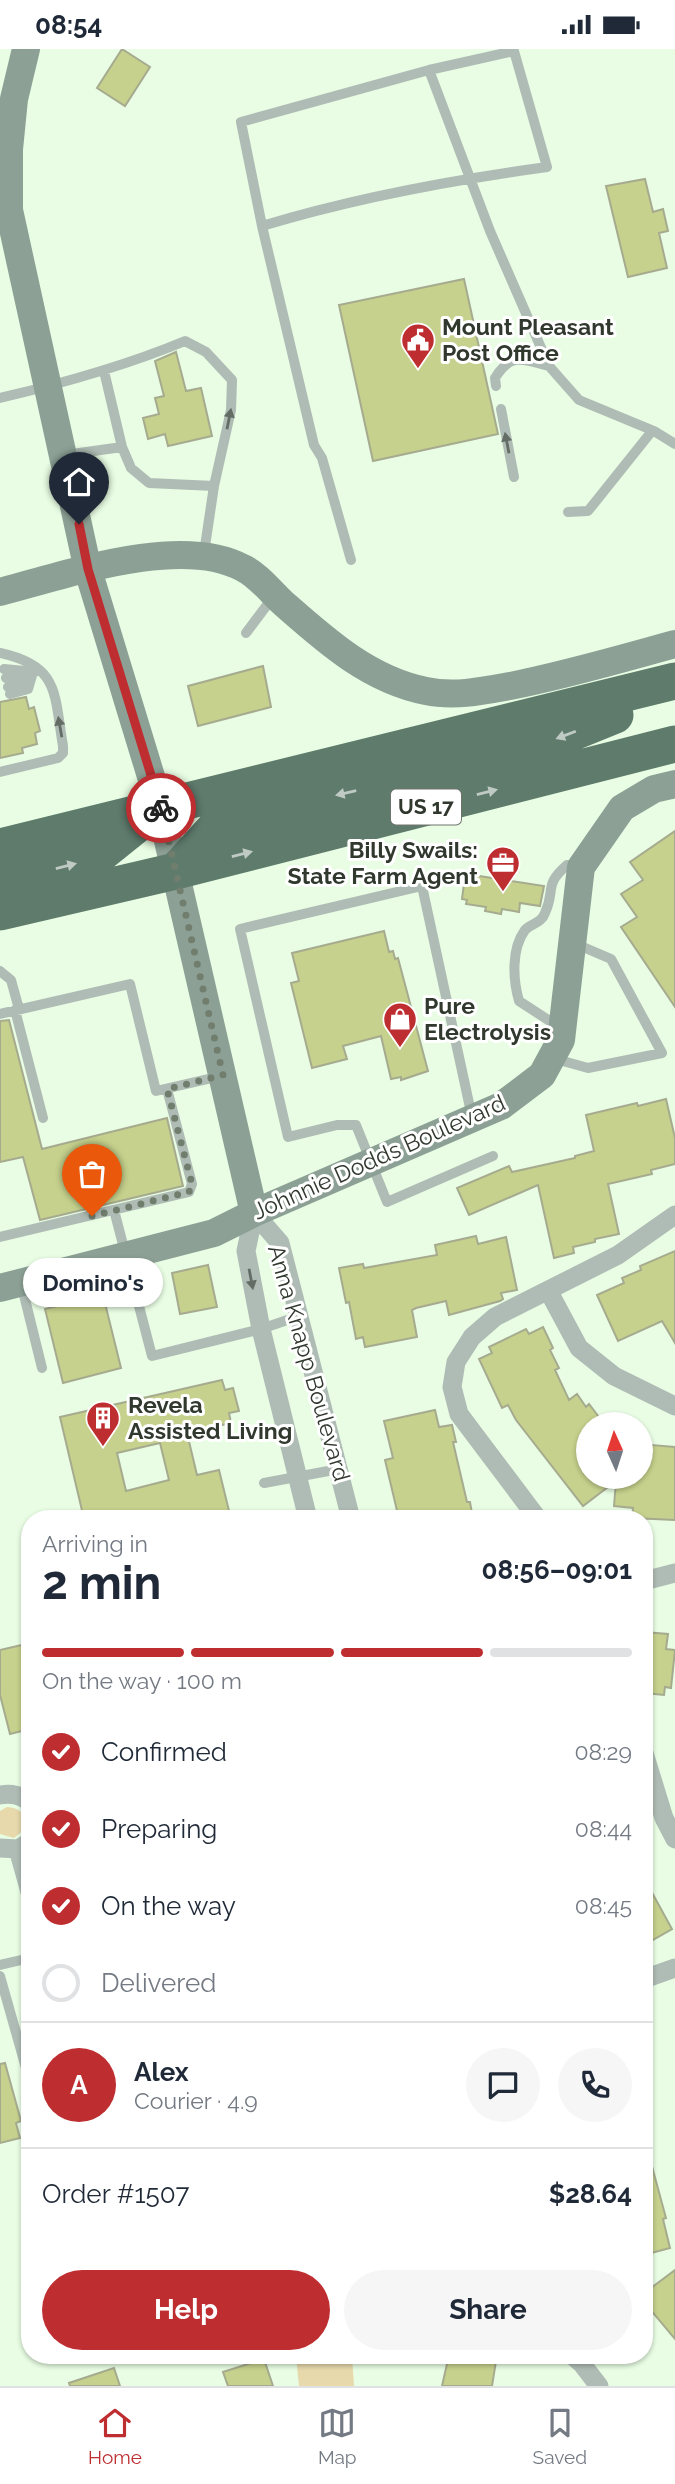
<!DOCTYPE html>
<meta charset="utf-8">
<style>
:root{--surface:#fff;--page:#f6f6f7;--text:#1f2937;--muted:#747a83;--line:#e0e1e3;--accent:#be2e31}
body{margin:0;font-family:Raleway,sans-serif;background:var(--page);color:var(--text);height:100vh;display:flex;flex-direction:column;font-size:26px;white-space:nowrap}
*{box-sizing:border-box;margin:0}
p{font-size:23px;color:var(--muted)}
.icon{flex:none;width:38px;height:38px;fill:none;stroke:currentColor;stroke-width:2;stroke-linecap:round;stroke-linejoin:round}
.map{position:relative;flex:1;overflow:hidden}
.side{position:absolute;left:21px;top:1461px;width:632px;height:854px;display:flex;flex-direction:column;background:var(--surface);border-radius:28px;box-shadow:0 2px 5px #0004}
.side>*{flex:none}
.needle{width:46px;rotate:357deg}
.controls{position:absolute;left:576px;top:1363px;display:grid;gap:14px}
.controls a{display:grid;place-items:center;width:77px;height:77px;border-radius:50%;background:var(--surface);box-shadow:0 2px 5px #0004;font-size:35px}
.pin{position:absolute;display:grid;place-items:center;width:60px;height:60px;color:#fff;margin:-72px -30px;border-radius:50% 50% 50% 0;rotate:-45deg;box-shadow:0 0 7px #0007}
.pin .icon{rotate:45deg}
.courier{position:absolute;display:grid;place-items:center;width:70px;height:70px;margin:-35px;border:5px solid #be2e31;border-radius:50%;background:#fff;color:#222;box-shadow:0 2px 9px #0007}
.bubble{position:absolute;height:49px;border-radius:24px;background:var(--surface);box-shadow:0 2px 5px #0004;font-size:23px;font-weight:700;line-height:49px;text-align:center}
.headline em{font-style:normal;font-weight:700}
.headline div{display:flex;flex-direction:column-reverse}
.headline{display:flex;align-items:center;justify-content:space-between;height:119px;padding:0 21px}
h1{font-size:46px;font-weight:700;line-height:52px}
.bar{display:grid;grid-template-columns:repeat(4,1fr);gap:10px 7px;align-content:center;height:84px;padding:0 21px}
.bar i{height:9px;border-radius:5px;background:var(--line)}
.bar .current{background:var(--accent)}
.bar p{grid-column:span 4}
.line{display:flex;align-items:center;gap:18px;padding:0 21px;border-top:2px solid var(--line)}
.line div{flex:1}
.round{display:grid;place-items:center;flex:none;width:74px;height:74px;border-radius:37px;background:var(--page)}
ol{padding:0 21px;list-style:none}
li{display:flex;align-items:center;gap:21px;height:77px}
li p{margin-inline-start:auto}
li .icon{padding:7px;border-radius:50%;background:var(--accent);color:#fff;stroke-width:4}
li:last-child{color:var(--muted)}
li i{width:38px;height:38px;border:4px solid var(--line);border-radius:50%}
.button{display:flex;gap:14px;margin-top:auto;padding:14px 21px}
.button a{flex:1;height:80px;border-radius:42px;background:var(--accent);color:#fff;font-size:28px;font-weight:700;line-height:80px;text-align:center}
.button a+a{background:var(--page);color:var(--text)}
.status{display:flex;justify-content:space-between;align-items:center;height:49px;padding:0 35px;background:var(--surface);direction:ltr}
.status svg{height:19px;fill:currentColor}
.menu{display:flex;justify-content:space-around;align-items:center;height:98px;border-top:2px solid var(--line);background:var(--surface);font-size:19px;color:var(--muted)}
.menu a{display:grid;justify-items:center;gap:4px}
.menu .current{color:var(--accent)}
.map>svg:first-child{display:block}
</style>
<div class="status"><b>08:54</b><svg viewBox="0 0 49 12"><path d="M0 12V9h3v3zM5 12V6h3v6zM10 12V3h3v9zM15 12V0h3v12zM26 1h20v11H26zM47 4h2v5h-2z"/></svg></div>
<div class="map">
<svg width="675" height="2337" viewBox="0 0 675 2337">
<rect width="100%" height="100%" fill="#e8fde3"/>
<path fill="#e7d9ac" d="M7 1758C21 1759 27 1766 25 1780L14 1789 0 1785V1762Z
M296 2307H352L354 2337H299Z"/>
<path fill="#c5d18c" stroke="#a6ab8f" stroke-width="2" fill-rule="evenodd" d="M122 0 150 18 125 57 97 39Z
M645 130 653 163 663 160 668 182 659 184 667 219 628 228 606 137Z
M464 230 498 385 373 412 339 256Z
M176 303 186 342 201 339 212 387 168 397 165 385 148 390 143 369 159 365 155 349 164 347 155 312Z
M263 617 271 658 198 677 188 637Z
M26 648 29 660 34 658 40 682 35 684 37 695 22 699 23 704 0 709V653Z
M675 782V958L621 878 637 868 621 845 643 831 630 813Z
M473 826 544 837 540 857 520 854 519 863 502 860 501 865 485 862 486 858 466 855 467 851 462 850 465 827 472 829Z
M384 882 389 903 393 902 395 910 398 909 428 1022 401 1031V1028L391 1030 381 987 343 997 347 1010 312 1019 291 934 299 932 292 904Z
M9 971 42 1100 167 1069 183 1137 40 1171 23 1108 0 1113V972Z
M666 1050 675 1089V1115L651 1121 652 1125 608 1135 619 1185 595 1190V1193L573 1198 574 1204 554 1209 538 1136 469 1166 457 1139 509 1117 512 1123 575 1109V1107L594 1102 586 1066 637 1054 638 1057Z
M476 1187 478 1195 506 1188 517 1241 501 1244 503 1250 500 1252 449 1266 446 1252 416 1259 412 1261 417 1288 365 1298 363 1288 356 1290 349 1253 346 1254 339 1219 363 1215 364 1219 437 1206 435 1196Z
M675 1202V1294L662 1272 618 1292 597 1246 624 1234 622 1229 641 1221 640 1217Z
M208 1216 217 1258 180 1265 172 1224Z
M103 1246 121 1319 63 1334 45 1260Z
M543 1278 553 1299 550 1301 559 1319 555 1321 569 1351 577 1345 586 1358 589 1355 605 1376H588V1428H640V1395L675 1398V1471L632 1469 633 1459 614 1457 616 1432 583 1457 516 1371 508 1356 502 1359 479 1310 492 1304 489 1298 526 1280 529 1285Z
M222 1331 225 1341 233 1339 239 1362 229 1364 231 1374 187 1384 197 1426 219 1421 231 1470H84L60 1368ZM160 1394 169 1431 126 1442 117 1404Z
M435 1361 439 1378 452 1376 456 1393H453L467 1453H470L473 1470H399L385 1411 393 1409 384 1372Z
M644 1583 668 1585 666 1600 675 1601 671 1639 665 1638 664 1646 644 1644Z
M30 1594V1680L10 1685 0 1646V1601Z
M644 1829 672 1880 644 1896Z
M5 2014 21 2072 16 2074 20 2089 0 2094V2015Z
M650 2110 666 2169 663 2170 670 2199 644 2206V2111Z
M675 2221V2290L644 2253 647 2242Z
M449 2306H497L492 2337H442Z
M264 2310 273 2337H228L223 2323Z
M114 2319 120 2337H70L69 2334Z"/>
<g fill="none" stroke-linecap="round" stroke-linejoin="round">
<path stroke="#afbcb5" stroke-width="10" d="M429 21 490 182 549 317 579 351 654 382 675 395
M262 177 241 73 429 21 514 2 547 118C452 131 354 149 262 177L314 396 322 409 351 511
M104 322 122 398
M496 337 495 329C511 303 523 310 549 317
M0 349C64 334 125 317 185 292L206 303 232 331 231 361 214 437
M501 360 514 428
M65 406 122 398 131 419 149 434 214 437 204 504
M568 463 588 462 652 382
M246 584 273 548
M0 604C60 617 54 645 63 697V704L58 709 0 723
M4 620 25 622
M6 629 37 622
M8 638 25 634 30 627
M10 645 28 640 33 623
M0 922 11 931 19 960
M15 961 43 1069
M0 965 130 935 156 1042 221 1027
M559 978 519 952C513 931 511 900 525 881 531 874 541 875 545 864 556 840 543 837 567 816L577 817
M552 1009 588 1019 662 1004 611 910 576 895
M472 1068 422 837 240 880 288 1088 337 1076H356L387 1153 493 1107
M114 1161 152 1307 261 1280 299 1267
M0 1188 189 1143 192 1135 167 1040
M21 1234 42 1319
M264 1434 339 1420
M0 1916 30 1909
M0 1927 30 2033"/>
<path stroke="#afbcb5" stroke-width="19" d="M254 1164 280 1194 351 1470
M254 1164 246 1202 261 1280 308 1470
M549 1243 579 1299 614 1327 675 1357
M538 1470 459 1365 452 1338 456 1313 472 1288 495 1268 618 1206 675 1166
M644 1532 675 1524
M644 1704 664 1769 675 1790
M0 1746C12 1744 20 1746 30 1753
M0 1799 18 1800 30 1793
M18 1800 30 1843
M644 1930 675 1919
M572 2306 582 2315 599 2337"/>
<path stroke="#8ca095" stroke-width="28" d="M26 0 14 50 9 100V161L88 521 160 757 254 1164
M0 543C65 526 181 485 243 519 258 526 271 543 283 554 325 591 369 631 426 642 454 648 483 642 510 637 566 626 620 610 675 595
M0 1239 214 1184 254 1164 501 1057 542 1026 561 991 581 818 622 759 654 740 675 735"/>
<path stroke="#5e7b6c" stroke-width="37" d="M0 798 675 632
M176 822 218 776 227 772 463 717 551 692 615 666
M0 833 95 809 151 764
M0 863 176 822 675 695"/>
</g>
<defs><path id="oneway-solid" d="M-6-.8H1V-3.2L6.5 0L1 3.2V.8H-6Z" transform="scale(1.75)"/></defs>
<g fill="#636d65">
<use href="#oneway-solid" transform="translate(229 370) rotate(-79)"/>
<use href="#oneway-solid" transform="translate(507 394) rotate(-101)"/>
<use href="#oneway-solid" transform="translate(60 678) rotate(-100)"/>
<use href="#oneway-solid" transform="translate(251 1230) rotate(79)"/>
</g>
<g fill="#bfcac4">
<use href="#oneway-solid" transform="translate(566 686) rotate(159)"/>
<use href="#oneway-solid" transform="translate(487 743) rotate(-14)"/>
<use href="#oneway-solid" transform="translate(346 744) rotate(167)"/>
<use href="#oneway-solid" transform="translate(242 805) rotate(-14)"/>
<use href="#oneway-solid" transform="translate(66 817) rotate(-14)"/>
</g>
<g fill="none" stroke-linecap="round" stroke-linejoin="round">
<path stroke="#717e6e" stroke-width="7" stroke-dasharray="0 12.6" d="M92 1167 189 1143 192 1135 167 1040 223 1026 161 759"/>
<path stroke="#be2e31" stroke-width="9" d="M79 475 88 520 161 759"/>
</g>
<defs>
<g id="civic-pin" transform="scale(1.75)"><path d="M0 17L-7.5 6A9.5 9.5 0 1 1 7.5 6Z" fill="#be2e31" stroke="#fff"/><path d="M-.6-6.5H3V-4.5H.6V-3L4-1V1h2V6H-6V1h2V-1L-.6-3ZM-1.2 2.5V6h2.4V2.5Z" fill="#fff"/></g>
<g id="office-pin" transform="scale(1.75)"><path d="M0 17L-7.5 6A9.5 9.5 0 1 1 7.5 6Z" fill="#be2e31" stroke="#fff"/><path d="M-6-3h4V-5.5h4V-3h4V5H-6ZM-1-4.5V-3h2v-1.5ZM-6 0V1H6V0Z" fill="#fff"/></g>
<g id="shop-pin" transform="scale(1.75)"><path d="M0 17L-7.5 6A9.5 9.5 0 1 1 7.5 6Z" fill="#be2e31" stroke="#fff"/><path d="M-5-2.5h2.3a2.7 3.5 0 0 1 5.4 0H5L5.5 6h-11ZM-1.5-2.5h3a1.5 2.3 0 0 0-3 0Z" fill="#fff"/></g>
<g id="building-pin" transform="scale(1.75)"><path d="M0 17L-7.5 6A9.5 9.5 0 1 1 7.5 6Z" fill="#be2e31" stroke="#fff"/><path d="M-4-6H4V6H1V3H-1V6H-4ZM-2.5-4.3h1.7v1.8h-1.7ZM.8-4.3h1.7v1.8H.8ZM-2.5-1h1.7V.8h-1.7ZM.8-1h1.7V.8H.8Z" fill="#fff"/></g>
</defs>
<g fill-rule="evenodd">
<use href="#civic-pin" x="418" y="291"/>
<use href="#office-pin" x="503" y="814"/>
<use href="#shop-pin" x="400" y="970"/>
<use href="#building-pin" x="103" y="1369"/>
</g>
<g text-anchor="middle" stroke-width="6" stroke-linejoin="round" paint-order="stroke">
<rect fill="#fff" stroke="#6f746d" stroke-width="2" x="391" y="740.5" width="70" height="35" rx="5"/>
<g font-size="21" font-weight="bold" fill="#31392f">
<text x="426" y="765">US 17</text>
</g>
<g font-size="23" font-weight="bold" fill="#31392f" stroke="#fff" text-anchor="start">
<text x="442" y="286">Mount Pleasant<tspan x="442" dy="26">Post Office</tspan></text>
<text x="478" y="809" text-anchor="end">Billy Swails:<tspan x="478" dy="26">State Farm Agent</tspan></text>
<text x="424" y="965">Pure<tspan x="424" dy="26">Electrolysis</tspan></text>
<text x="128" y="1364">Revela<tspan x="128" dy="26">Assisted Living</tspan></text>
</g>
<g font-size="23" fill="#31392f" stroke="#fff">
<text transform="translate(379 1108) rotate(-24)" y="8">Johnnie Dodds Boulevard</text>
<text transform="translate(309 1314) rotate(74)" y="8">Anna Knapp Boulevard</text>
</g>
</g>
</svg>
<div class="controls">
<a><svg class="needle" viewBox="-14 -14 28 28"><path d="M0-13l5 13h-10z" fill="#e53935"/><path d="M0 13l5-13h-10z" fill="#747a83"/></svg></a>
</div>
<div class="pin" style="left:92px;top:1167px;background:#ea580c"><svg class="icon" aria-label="bag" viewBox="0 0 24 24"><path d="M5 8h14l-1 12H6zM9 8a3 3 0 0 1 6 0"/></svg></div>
<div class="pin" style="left:79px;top:475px;background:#1f2937"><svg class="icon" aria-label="home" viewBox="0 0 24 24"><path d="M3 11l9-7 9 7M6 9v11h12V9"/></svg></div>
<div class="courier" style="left:161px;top:759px"><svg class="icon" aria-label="bike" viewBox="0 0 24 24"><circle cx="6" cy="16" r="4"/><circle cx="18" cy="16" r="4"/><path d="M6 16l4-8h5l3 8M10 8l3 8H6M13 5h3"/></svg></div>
<div class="bubble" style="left:23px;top:1209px;width:140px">Domino's</div>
<section class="side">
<div class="headline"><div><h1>2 min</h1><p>Arriving in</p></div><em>08:56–09:01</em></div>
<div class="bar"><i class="current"></i><i class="current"></i><i class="current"></i><i></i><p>On the way · 100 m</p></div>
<ol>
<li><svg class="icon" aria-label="check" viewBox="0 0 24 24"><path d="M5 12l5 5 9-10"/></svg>Confirmed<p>08:29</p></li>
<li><svg class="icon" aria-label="check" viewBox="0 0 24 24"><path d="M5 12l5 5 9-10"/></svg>Preparing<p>08:44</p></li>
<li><svg class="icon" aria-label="check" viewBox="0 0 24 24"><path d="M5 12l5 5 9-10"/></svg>On the way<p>08:45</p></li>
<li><i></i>Delivered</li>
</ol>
<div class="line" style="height:126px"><b class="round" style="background:var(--accent);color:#fff">A</b><div><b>Alex</b><p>Courier · 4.9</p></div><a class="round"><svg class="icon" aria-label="chat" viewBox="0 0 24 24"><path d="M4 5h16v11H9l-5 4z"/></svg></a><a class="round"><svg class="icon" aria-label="phone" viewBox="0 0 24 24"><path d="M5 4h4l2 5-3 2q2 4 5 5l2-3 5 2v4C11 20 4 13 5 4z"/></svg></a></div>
<div class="line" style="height:91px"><div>Order #1507</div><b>$28.64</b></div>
<div class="button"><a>Help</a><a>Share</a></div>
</section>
</div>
<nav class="menu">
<a class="current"><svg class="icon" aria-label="home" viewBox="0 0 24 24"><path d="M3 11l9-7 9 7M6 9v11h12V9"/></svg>Home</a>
<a><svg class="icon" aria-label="map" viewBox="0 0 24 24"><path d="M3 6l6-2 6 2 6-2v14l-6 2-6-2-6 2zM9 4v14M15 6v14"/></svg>Map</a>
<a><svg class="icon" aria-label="saved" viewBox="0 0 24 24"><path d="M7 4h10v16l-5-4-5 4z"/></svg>Saved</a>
</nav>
